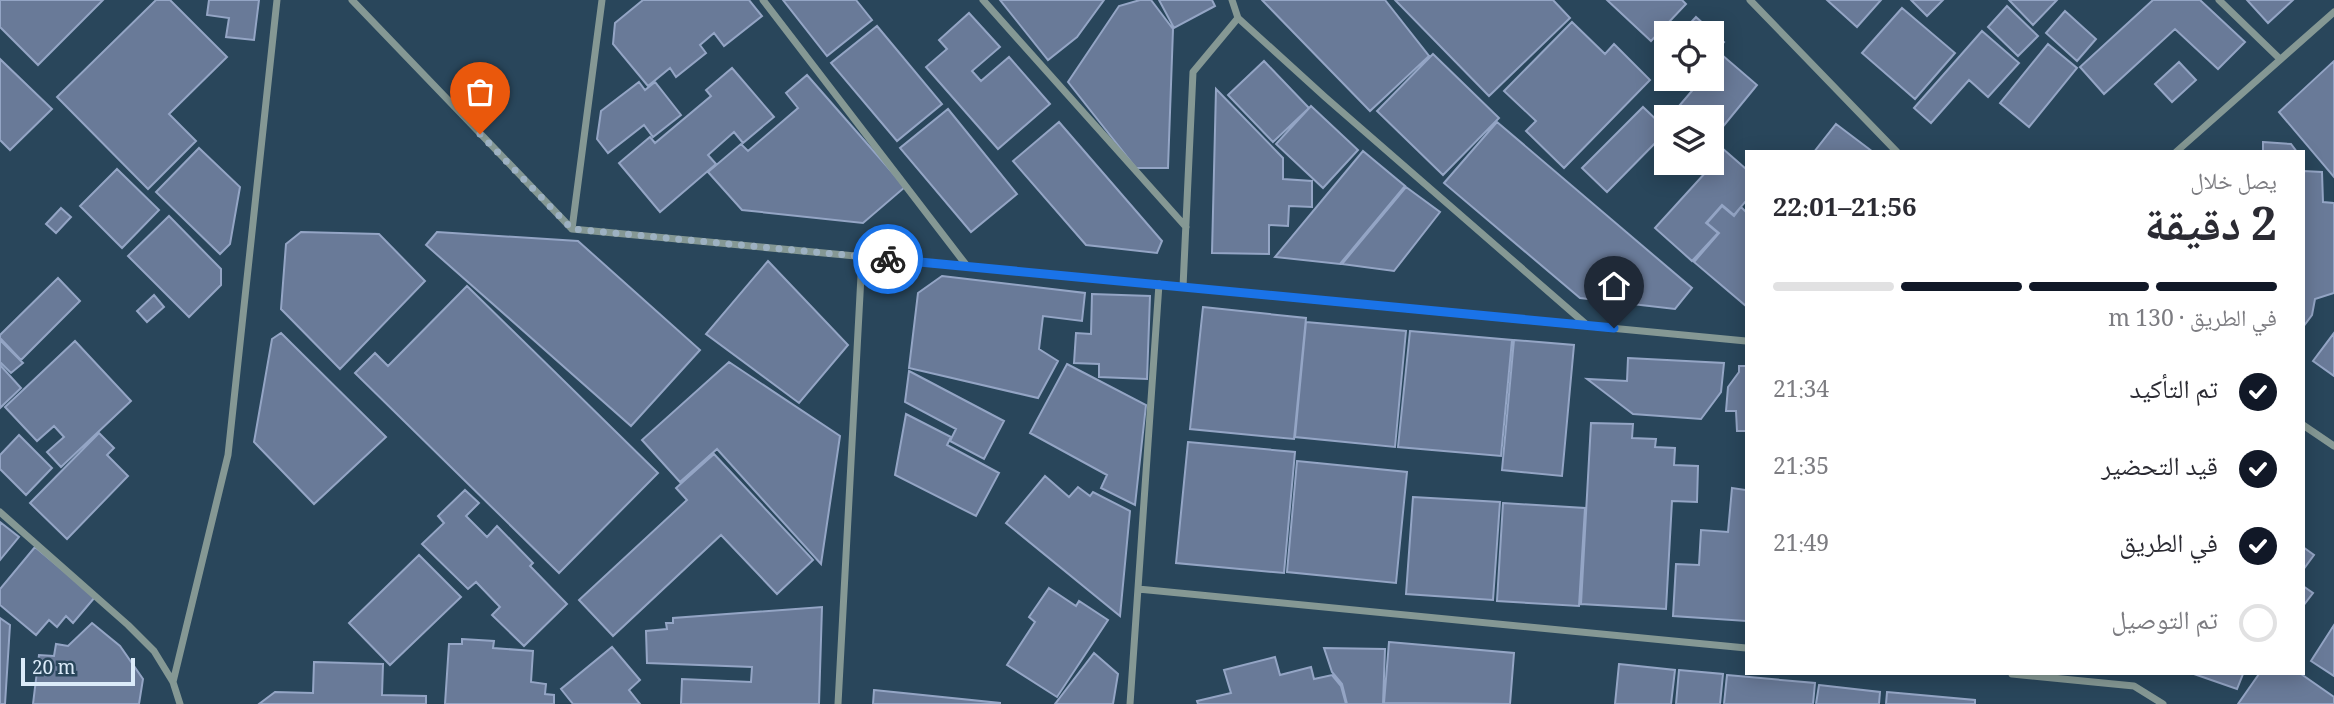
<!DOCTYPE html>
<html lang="ar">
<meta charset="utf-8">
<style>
:root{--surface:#fff;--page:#f7f7f7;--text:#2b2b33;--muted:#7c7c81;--line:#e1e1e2;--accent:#111827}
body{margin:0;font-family:Georgia,"Noto Naskh Arabic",serif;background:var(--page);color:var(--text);direction:rtl;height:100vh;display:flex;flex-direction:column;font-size:26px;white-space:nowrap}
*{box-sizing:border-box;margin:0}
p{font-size:23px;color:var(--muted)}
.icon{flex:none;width:38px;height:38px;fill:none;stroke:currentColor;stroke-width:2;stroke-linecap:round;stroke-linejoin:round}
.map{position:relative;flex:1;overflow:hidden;direction:ltr}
.drawer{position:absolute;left:1745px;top:150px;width:560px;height:525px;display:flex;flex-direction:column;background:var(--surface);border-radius:0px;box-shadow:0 4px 18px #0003;direction:rtl}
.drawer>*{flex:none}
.buttons{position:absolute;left:1654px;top:21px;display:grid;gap:14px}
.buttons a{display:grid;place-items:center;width:70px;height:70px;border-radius:0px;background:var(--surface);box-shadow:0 4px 18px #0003;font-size:35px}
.scale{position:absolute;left:21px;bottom:18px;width:114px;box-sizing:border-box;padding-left:7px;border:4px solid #dbebf9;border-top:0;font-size:19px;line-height:24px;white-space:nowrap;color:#dbebf9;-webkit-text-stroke:5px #29465b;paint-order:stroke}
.pin{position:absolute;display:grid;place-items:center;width:60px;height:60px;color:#fff;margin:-72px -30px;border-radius:50% 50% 50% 0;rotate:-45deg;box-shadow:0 0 7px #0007}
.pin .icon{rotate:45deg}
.courier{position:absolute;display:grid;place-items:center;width:70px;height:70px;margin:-35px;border:5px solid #1a73e8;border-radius:50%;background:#fff;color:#222;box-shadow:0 2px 9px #0007}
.summary em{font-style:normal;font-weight:700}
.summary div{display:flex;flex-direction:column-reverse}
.summary{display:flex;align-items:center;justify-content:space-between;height:119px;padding:0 28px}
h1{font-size:46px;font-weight:700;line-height:52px}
.bar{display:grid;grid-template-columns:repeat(4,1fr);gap:10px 7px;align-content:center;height:84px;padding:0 28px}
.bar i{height:9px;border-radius:5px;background:var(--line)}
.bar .current{background:var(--accent)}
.bar p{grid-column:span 4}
ol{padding:0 28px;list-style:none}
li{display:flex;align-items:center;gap:21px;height:77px}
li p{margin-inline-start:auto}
li .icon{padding:7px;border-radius:50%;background:var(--accent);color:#fff;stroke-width:4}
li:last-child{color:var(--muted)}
li i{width:38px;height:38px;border:4px solid var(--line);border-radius:50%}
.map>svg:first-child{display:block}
</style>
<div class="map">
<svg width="2334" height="704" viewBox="0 0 2334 704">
<rect width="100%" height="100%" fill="#29465b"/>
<path fill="#697a98" stroke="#94a5c5" stroke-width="2" d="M0 0H103L38 65 0 27Z
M156 0H170L227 57 169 114 196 141 148 189 57 97Z
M209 0H259L254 40 226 37 229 18 207 15Z
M643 0H749L762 16 724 46 714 33 700 45 706 53 676 77 670 68 648 86 613 44 615 23Z
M783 0H856L872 20 827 56Z
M1000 0H1104L1077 37 1048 60Z
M1140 0H1151L1173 29 1168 168H1136L1068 82 1119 6Z
M1159 0H1212L1215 6 1174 28Z
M1262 0H1385L1429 56 1370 111Z
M1395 0H1553L1570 18 1489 96Z
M1607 0H1682L1686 4 1651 41Z
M1827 0H1881L1857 27Z
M1911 0H1943L1927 16Z
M2009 0H2057L2033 25Z
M2200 0 2245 42 2218 69 2175 29 2104 94 2080 67 2153 0Z
M2247 0H2293L2268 23Z
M2007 6 2038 36 2018 56 1988 27Z
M1902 8 1955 53 1915 99 1862 53Z
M2065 11 2096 39 2077 61 2046 33Z
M969 13 1000 47 972 71 981 81 1009 57 1050 104 998 149 926 67 947 49 939 40Z
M1696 17 1724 42 1712 56V33H1681Z
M1572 22 1605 54 1614 44 1650 80 1564 168 1526 131 1536 121 1504 91Z
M877 26 942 104 897 141 831 63Z
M1982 31 2019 63 1988 97 1969 80 1931 123 1914 108Z
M2048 44 2077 68 2029 127 2000 103Z
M1433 54 1499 118 1443 175 1377 111Z
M1722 55 1757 85 1712 140V117H1680L1674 112 1702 79H1712V67Z
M0 59 52 109 10 150 0 140Z
M1264 61 1309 108 1273 142 1228 95Z
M2334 61V177L2279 112Z
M2179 62 2196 80 2172 102 2155 84Z
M732 68 774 117 743 143 734 132 708 155 716 164 660 212 619 163 650 137 655 143 711 96 706 90Z
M807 75 905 187 863 223 742 210 708 172 741 144 748 151 798 108 786 93Z
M639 82 645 90 655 82 681 115 653 137 644 125 608 153 597 139 601 111Z
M1216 89 1283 158V179L1312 181V207L1289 206 1288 226 1269 225V254L1212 253Z
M1311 106 1358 150 1323 188 1276 144Z
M1643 107 1666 129V132L1607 192 1582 168Z
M948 109 1017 194 971 232 900 148Z
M1059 122 1162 241 1157 253 1086 245 1013 161Z
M1497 122 1692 288 1675 309 1580 298 1444 183Z
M1836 124 1873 152H1814Z
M1714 141 1746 169V201L1734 215 1722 205 1706 223 1718 233 1692 261 1655 228 1706 172 1696 163H1712V144Z
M2263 142 2291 144 2297 152H2263Z
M199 148 240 187 230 244 220 254 156 192Z
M1363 151 1405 186 1340 264 1275 257Z
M117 169 159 210 122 248 80 206Z
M2303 171 2322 172 2323 202 2334 203V293L2315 299 2312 315 2303 327Z
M1406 187 1440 212 1394 271 1342 264Z
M1722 206 1734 216 1741 207 1746 212V306L1694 262 1719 233 1707 223Z
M61 208 71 217 56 233 46 224Z
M169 216 221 269V285L189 317 128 256Z
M301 232 379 234 425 281 340 369 281 309 286 244Z
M437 232 578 241 700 350 631 426 426 245Z
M768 261 848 345 799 403 706 334Z
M942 276 1085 293 1082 321 1043 316 1039 349 1058 361 1038 398 909 368 918 293Z
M58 278 80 301 21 360 0 338V335Z
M467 286 658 473 559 573 355 373 375 353 388 366Z
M1092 294 1150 296 1147 379 1099 377V364L1074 363 1076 333 1091 334Z
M154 295 164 307 147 322 137 311Z
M1203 307 1306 318 1294 439 1190 429Z
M1306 322 1406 331 1395 447 1295 437Z
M1410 331 1512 340 1501 456 1398 447Z
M281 333 386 437 314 504 254 442 272 339Z
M2334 333V376L2313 361Z
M0 340 23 363 11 373 0 362Z
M1514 340 1574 345 1562 476 1502 470Z
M75 341 131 401 61 467 47 452 64 437 54 426 37 441 5 407Z
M1628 358 1724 363 1721 392 1701 419 1633 414 1587 379 1627 381Z
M729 362 840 436 821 564 717 449 680 482 642 440Z
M1067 364 1146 405 1135 505 1101 488 1107 475 1030 433Z
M0 365 21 388 0 408Z
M1739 366H1746V431H1737L1736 411H1726L1728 387 1739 372Z
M909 371 1004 421 984 459 950 441 956 429 905 402Z
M906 414 951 437 947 445 999 473 976 516 895 475Z
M1591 423 1633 424 1632 438 1656 439 1655 447 1675 448 1674 465 1698 466 1697 502 1672 501 1666 609 1581 604Z
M99 433 114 448 107 455 128 476 67 539 30 503Z
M19 435 52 468 26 495 0 469V455Z
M1188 442 1295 452 1284 573 1176 563Z
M714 454 813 560 777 594 721 535 613 636 579 600 687 500 676 488Z
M1297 461 1407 472 1396 583 1287 572Z
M1045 476 1069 497 1078 487 1090 496 1093 492 1130 511 1120 616 1006 523Z
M1732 488 1746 490V621L1673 616 1676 564 1699 565 1701 530 1728 532Z
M465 490 479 503 466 516 487 537 497 526 533 563 530 566 567 604 524 646 492 615 500 607 476 582 468 589 422 544 444 523 438 516Z
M1413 497 1500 502 1493 600 1406 594Z
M1503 503 1585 508 1579 606 1497 601Z
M0 522 19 537 0 560Z
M35 547 95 597 73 623 66 616 57 627 49 620 36 635 0 605V589Z
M2303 547 2314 555 2303 570Z
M419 555 461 597 390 665 349 623Z
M2303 586 2313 593 2303 606Z
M1049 588 1076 606 1079 601 1108 620 1057 697 1007 665 1035 622 1029 617Z
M822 607 819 704H681L682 679 751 682 752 667 647 663 646 631 667 629 666 623H673V618Z
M0 618 10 625 5 704H0Z
M92 623 120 646 143 679 139 704H33L39 655 54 656 56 644 68 646Z
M2334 625V676L2311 661Z
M462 639 494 641 493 648 533 651 531 682 546 684 545 694 554 695V704H445L449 644H462Z
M1389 642 1514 653 1510 704 1384 703Z
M612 647 640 680 629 690 640 704H573L561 689Z
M1324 648 1385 649 1383 704H1347L1342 684 1332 672Z
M1094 653 1118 674 1113 704H1055Z
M1275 657 1280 675 1311 667 1314 679 1332 675 1341 686 1346 704H1198L1197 701 1231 693 1224 670Z
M314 662 383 664 382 695 426 696V704H259L275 692 313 693Z
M1619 664 1675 670 1671 704H1615Z
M1679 670 1723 674 1720 704H1676Z
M2194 674H2243L2237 689Z
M2259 674H2301L2334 697V704H2238Z
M1727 675 1815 683 1813 704H1724Z
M1819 685 1880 692 1879 704H1816Z
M874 690 1000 703V704H873Z
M1887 692 1975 700V704H1886Z"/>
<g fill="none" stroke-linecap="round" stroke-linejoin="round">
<path stroke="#859894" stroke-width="7" d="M352 0 572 229 1746 341
M763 0 967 266
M983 0 1186 227
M1232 0 1238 18 1325 97 1588 326
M1750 0 1897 152
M2219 0 2280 59
M2176 152 2334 12
M572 229 602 0
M1183 287 1193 72 1238 18
M2303 425 2334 446
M0 512 128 625 154 651 173 682 180 704
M1138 589 1746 648
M2012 674 2134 686 2163 704
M173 682 228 455 277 0
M838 704 862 257
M1130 704 1159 284"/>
</g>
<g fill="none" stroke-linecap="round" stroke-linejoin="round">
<path stroke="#9db1c2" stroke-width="7" stroke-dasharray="0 12.6" d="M480 134 572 229 888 259"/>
<path stroke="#1a73e8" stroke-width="9" d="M888 259 1614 328"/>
</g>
</svg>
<div class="buttons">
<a><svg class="icon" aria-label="locate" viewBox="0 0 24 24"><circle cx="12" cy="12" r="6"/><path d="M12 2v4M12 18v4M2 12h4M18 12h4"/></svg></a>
<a><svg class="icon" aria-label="layers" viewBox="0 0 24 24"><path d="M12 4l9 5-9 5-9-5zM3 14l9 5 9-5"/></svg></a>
</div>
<div class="scale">20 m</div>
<div class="pin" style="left:480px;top:134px;background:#ea580c"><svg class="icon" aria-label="bag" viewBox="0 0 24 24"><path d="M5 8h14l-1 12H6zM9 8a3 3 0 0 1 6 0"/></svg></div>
<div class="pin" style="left:1614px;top:328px;background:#1f2937"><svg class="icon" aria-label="home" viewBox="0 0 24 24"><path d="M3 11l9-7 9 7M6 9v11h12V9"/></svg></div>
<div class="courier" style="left:888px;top:259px"><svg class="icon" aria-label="bike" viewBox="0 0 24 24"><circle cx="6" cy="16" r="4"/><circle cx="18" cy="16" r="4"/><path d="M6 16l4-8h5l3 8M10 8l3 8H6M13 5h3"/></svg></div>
<section class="drawer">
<div class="summary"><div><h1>2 دقيقة</h1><p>يصل خلال</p></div><em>21:56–22:01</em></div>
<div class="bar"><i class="current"></i><i class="current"></i><i class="current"></i><i></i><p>في الطريق · 130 m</p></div>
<ol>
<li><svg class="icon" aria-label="check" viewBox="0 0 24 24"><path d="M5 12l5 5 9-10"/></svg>تم التأكيد<p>21:34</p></li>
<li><svg class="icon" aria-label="check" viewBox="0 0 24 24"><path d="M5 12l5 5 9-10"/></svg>قيد التحضير<p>21:35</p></li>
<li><svg class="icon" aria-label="check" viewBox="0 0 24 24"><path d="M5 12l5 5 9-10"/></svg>في الطريق<p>21:49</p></li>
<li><i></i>تم التوصيل</li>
</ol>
</section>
</div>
